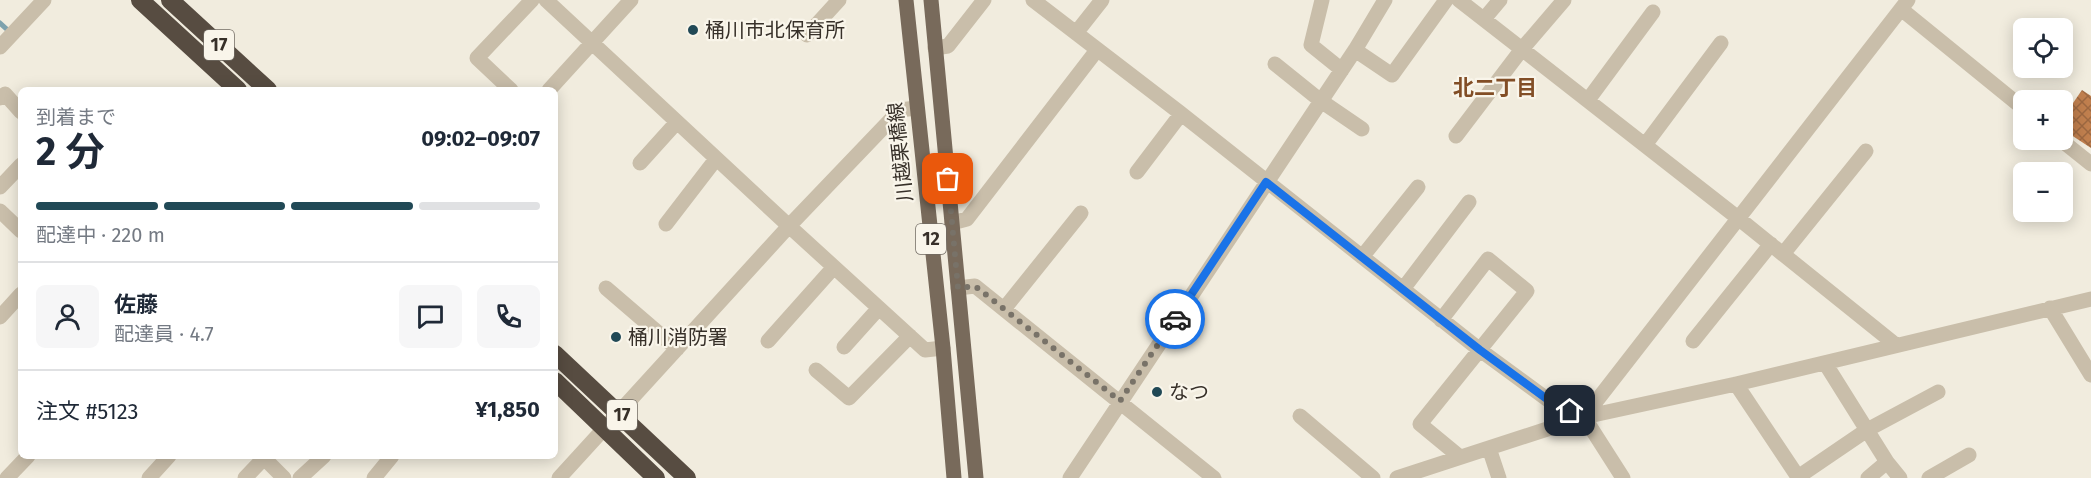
<!DOCTYPE html>
<html lang="ja">
<meta charset="utf-8">
<style>
:root{--surface:#fff;--page:#f6f6f7;--text:#1f2937;--muted:#747a83;--line:#e0e1e3;--accent:#214956}
body{margin:0;font-family:"Fira Sans","Noto Sans JP",sans-serif;background:var(--page);color:var(--text);height:100vh;display:flex;flex-direction:column;font-size:22px;white-space:nowrap}
*{box-sizing:border-box;margin:0}
p{font-size:20px;color:var(--muted)}
.icon{flex:none;width:33px;height:33px;fill:none;stroke:currentColor;stroke-width:2;stroke-linecap:round;stroke-linejoin:round}
.map{position:relative;flex:1;overflow:hidden}
.side{position:absolute;left:18px;top:87px;width:540px;height:372px;display:flex;flex-direction:column;background:var(--surface);border-radius:9px;box-shadow:0 3px 15px #0003}
.side>*{flex:none}
.fabs{position:absolute;left:2013px;top:18px;display:grid;gap:12px}
.fabs a{display:grid;place-items:center;width:60px;height:60px;border-radius:9px;background:var(--surface);box-shadow:0 3px 15px #0003;font-size:30px}
.pin{position:absolute;display:grid;place-items:center;width:51px;height:51px;color:#fff;margin:-26px;border-radius:12px;box-shadow:0 3px 9px #0006}
.courier{position:absolute;display:grid;place-items:center;width:60px;height:60px;margin:-30px;border:4px solid #1a73e8;border-radius:50%;background:#fff;color:#222;box-shadow:0 2px 8px #0007}
.summary em{font-style:normal;font-weight:700}
.summary div{display:flex;flex-direction:column-reverse}
.summary{display:flex;align-items:center;justify-content:space-between;height:102px;padding:0 18px}
h1{font-size:39px;font-weight:700;line-height:45px}
.bar{display:grid;grid-template-columns:repeat(4,1fr);gap:9px 6px;align-content:center;height:72px;padding:0 18px}
.bar i{height:8px;border-radius:4px;background:var(--line)}
.bar .current{background:var(--accent)}
.bar p{grid-column:span 4}
.line{display:flex;align-items:center;gap:15px;padding:0 18px;border-top:2px solid var(--line)}
.line div{flex:1}
.round{display:grid;place-items:center;flex:none;width:63px;height:63px;border-radius:9px;background:var(--page)}
.map>svg:first-child{display:block}
</style>
<div class="map">
<svg width="2091" height="478" viewBox="0 0 2091 478">
<defs>
<pattern id="building-cross-hatch" width="8" height="8" patternUnits="userSpaceOnUse" patternTransform="scale(1.5)"><rect width="8" height="8" fill="#c07f4e"/><path d="M0 0l8 8M0 8l8-8" fill="none" stroke="#9d6841"/></pattern>
</defs>
<rect width="100%" height="100%" fill="#f1ecde"/>
<g fill="none" stroke-linecap="round" stroke-linejoin="round">
<path stroke="#7ea2ad" stroke-width="5" d="M0 23 11 33"/>
</g>
<path fill="url(#building-cross-hatch)" d="M2082 90 2091 96V148L2062 129V119Z"/>
<g fill="none" stroke-linecap="round" stroke-linejoin="round">
<path stroke="#c9beaa" stroke-width="15" d="M546 0 789 226 925 350 943 348
M1033 0 1179 112 1480 350 1555 405 1584 417 1623 478
M1322 0 1311 45 1342 70
M1459 0 1738 218 1896 345
M1901 9 2024 109
M1484 19 1500 0
M1076 33 1102 0
M807 35 839 0
M0 47 44 0
M935 48 948 46 984 0
M1355 50 1392 75 1446 0
M1275 64 1321 101 1362 129
M511 90 477 58 532 0
M549 90 631 0
M0 98 5 94 21 112
M1588 100 1653 12
M1456 136 1522 49 1564 0
M2061 140 2091 164
M1645 145 1721 43
M640 163 677 122
M1137 172 1181 114
M0 187 21 165
M0 211 21 231
M952 223 967 219 1097 50
M666 224 716 159
M1783 254 1866 151
M1362 257 1418 187
M606 288 677 349
M958 288 975 286 1214 478
M1403 289 1469 202
M2050 308 2091 375
M1004 309 1081 213
M0 317 21 294
M1441 320 1488 259 1527 291 1420 424 1460 457
M768 341 834 267
M1693 341 1771 244
M844 347 879 308
M1825 363 1887 462 1900 478
M816 370 849 398 910 336
M1736 384 1798 477 1867 430 1938 392
M1300 416 1373 478
M1584 417 1908 0
M1489 448 1499 478
M262 456 284 478
M7 478 28 456
M149 478 169 456
M245 478 264 458
M300 478 324 456
M374 478 392 456
M559 478 789 226 900 110 916 108
M1070 478 1355 50 1385 0
M1397 478 1584 417 1736 384 2091 299
M1868 478 1887 462
M1929 478 1969 455"/>
<path stroke="#786a5b" stroke-width="15" d="M906 0 943 348 954 478
M931 0 976 478"/>
<path stroke="#574c41" stroke-width="18" d="M140 0 238 90
M170 0 268 90
M555 354 687 478
M555 381 656 478"/>
</g>
<g fill="none" stroke-linecap="round" stroke-linejoin="round">
<path stroke="#787268" stroke-width="6" stroke-dasharray="0 10.8" d="M948 179 958 288 975 286 1120 401 1175 319"/>
<path stroke="#1a73e8" stroke-width="8" d="M1175 319 1266 182 1480 350 1555 405 1570 411"/>
</g>
<g fill="#214956" stroke="#f9f5ea" stroke-width="2">
<circle cx="693" cy="30" r="6"/>
<circle cx="616" cy="337" r="6"/>
<circle cx="1157" cy="392" r="6"/>
</g>
<g text-anchor="middle" stroke-width="4.5" stroke-linejoin="round" paint-order="stroke">
<g fill="#f9f5ea" stroke="#716b63" stroke-width="1.5">
<rect x="204" y="30" width="30" height="30" rx="4.5"/>
<rect x="916" y="224" width="30" height="30" rx="4.5"/>
<rect x="607" y="400" width="30" height="30" rx="4.5"/>
</g>
<g font-size="18" font-weight="bold" fill="#373029">
<text x="219" y="51">17</text>
<text x="931" y="245">12</text>
<text x="622" y="421">17</text>
</g>
<g font-size="20" fill="#373029" stroke="#f9f5ea" text-anchor="start">
<text x="705" y="37">桶川市北保育所</text>
<text x="628" y="344">桶川消防署</text>
<text x="1169" y="399">なつ</text>
</g>
<g font-size="20" fill="#373029" stroke="#f9f5ea">
<text transform="translate(900 152) rotate(-96)" y="7">川越栗橋線</text>
</g>
<g font-size="21" font-weight="bold" fill="#824e26" stroke="#f9f5ea">
<text x="1495" y="95">北二丁目</text>
</g>
</g>
</svg>
<div class="fabs">
<a><svg class="icon" aria-label="locate" viewBox="0 0 24 24"><circle cx="12" cy="12" r="6"/><path d="M12 2v4M12 18v4M2 12h4M18 12h4"/></svg></a>
<a>+</a>
<a>−</a>
</div>
<div class="pin" style="left:948px;top:179px;background:#ea580c"><svg class="icon" aria-label="bag" viewBox="0 0 24 24"><path d="M5 8h14l-1 12H6zM9 8a3 3 0 0 1 6 0"/></svg></div>
<div class="pin" style="left:1570px;top:411px;background:#1f2937"><svg class="icon" aria-label="home" viewBox="0 0 24 24"><path d="M3 11l9-7 9 7M6 9v11h12V9"/></svg></div>
<div class="courier" style="left:1175px;top:319px"><svg class="icon" aria-label="car" viewBox="0 0 24 24"><path d="M5 17H2v-5l4-1 3-4h7l3 4 3 1v5h-3M9 17h6M6 11h13"/><circle cx="7" cy="17" r="2"/><circle cx="17" cy="17" r="2"/></svg></div>
<section class="side">
<div class="summary"><div><h1>2 分</h1><p>到着まで</p></div><em>09:02–09:07</em></div>
<div class="bar"><i class="current"></i><i class="current"></i><i class="current"></i><i></i><p>配達中 · 220 m</p></div>
<div class="line" style="height:108px"><a class="round"><svg class="icon" aria-label="person" viewBox="0 0 24 24"><circle cx="12" cy="8" r="4"/><path d="M4 21q1-7 8-7t8 7"/></svg></a><div><b>佐藤</b><p>配達員 · 4.7</p></div><a class="round"><svg class="icon" aria-label="chat" viewBox="0 0 24 24"><path d="M4 5h16v11H9l-5 4z"/></svg></a><a class="round"><svg class="icon" aria-label="phone" viewBox="0 0 24 24"><path d="M5 4h4l2 5-3 2q2 4 5 5l2-3 5 2v4C11 20 4 13 5 4z"/></svg></a></div>
<div class="line" style="height:78px"><div>注文 #5123</div><b>¥1,850</b></div>
</section>
</div>
